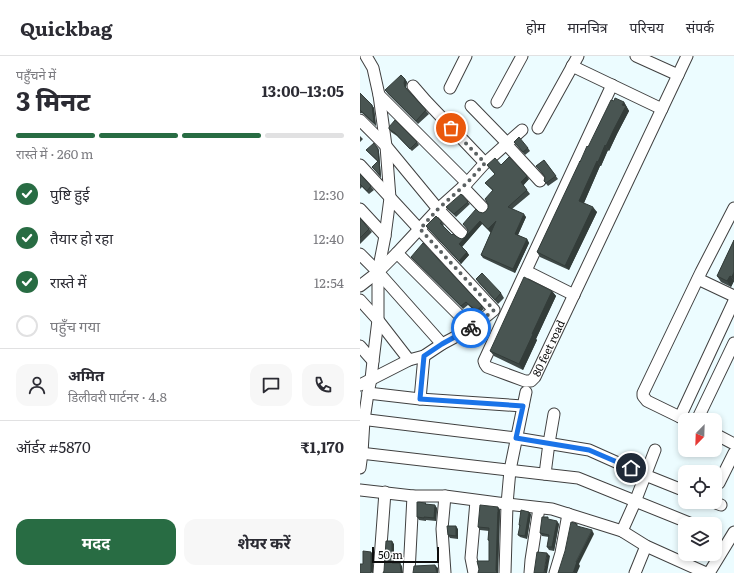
<!DOCTYPE html>
<html lang="hi">
<meta charset="utf-8">
<style>
:root{--surface:#fff;--page:#f7f7f7;--text:#2b2b33;--muted:#7c7c81;--line:#e1e1e2;--accent:#286c43}
body{margin:0;font-family:Literata,"Noto Sans Devanagari",serif;background:var(--page);color:var(--text);height:100vh;display:flex;flex-direction:column;font-size:15px;white-space:nowrap}
*{box-sizing:border-box;margin:0}
p{font-size:13px;color:var(--muted)}
.icon{flex:none;width:22px;height:22px;fill:none;stroke:currentColor;stroke-width:2;stroke-linecap:round;stroke-linejoin:round}
.map{position:relative;flex:1;overflow:hidden}
.panel{display:flex;flex-direction:column;background:var(--surface);width:360px}
.panel>*{flex:none}
.needle{width:26px;rotate:203deg}
.controls{position:absolute;left:318px;top:357px;display:grid;gap:8px}
.controls a{display:grid;place-items:center;width:44px;height:44px;border-radius:8px;background:var(--surface);box-shadow:0 2px 6px #0003;font-size:20px}
.scale{position:absolute;left:12px;bottom:10px;width:67px;box-sizing:border-box;padding-left:4px;border:2px solid #0d0d0d;border-top:0;font-size:11px;line-height:14px;white-space:nowrap;color:#0d0d0d;-webkit-text-stroke:3px #fff;paint-order:stroke}
.pin{position:absolute;display:grid;place-items:center;width:34px;height:34px;color:#fff;margin:-17px;border:2px solid #fff;border-radius:50%;box-shadow:0 1px 4px #0007}
.courier{position:absolute;display:grid;place-items:center;width:40px;height:40px;margin:-20px;border:3px solid #1a73e8;border-radius:50%;background:#fff;color:#222;box-shadow:0 1px 5px #0007}
.overview em{font-style:normal;font-weight:700}
.overview div{display:flex;flex-direction:column-reverse}
.overview{display:flex;align-items:center;justify-content:space-between;height:68px;padding:0 16px}
h1{font-size:26px;font-weight:700;line-height:30px}
.bar{display:grid;grid-template-columns:repeat(4,1fr);gap:6px 4px;align-content:center;height:48px;padding:0 16px}
.bar i{height:5px;border-radius:3px;background:var(--line)}
.bar .active{background:var(--accent)}
.bar p{grid-column:span 4}
.line{display:flex;align-items:center;gap:10px;padding:0 16px;border-top:1px solid var(--line)}
.line div{flex:1}
.round{display:grid;place-items:center;flex:none;width:42px;height:42px;border-radius:12px;background:var(--page)}
ol{padding:0 16px;list-style:none}
li{display:flex;align-items:center;gap:12px;height:44px}
li p{margin-inline-start:auto}
li .icon{padding:4px;border-radius:50%;background:var(--accent);color:#fff;stroke-width:4}
li:last-child{color:var(--muted)}
li i{width:22px;height:22px;border:2px solid var(--line);border-radius:50%}
.cta{display:flex;gap:8px;margin-top:auto;padding:8px 16px}
.cta a{flex:1;height:46px;border-radius:12px;background:var(--accent);color:#fff;font-size:16px;font-weight:700;line-height:46px;text-align:center}
.cta a+a{background:var(--page);color:var(--text)}
header{display:flex;align-items:center;gap:24px;box-sizing:border-box;height:56px;padding:0 20px;background:var(--surface);border-bottom:1px solid var(--line)}
header strong{font-size:19px}
nav{display:flex;gap:22px;margin-inline-start:auto;font-size:14px}
main{display:flex;flex:1;min-height:0}
.map>svg:first-child{display:block}
</style>
<header>
<strong>Quickbag</strong>
<nav><a>होम</a><a>मानचित्र</a><a>परिचय</a><a>संपर्क</a></nav>
</header>
<main>
<section class="panel">
<div class="overview"><div><h1>3 मिनट</h1><p>पहुँचने में</p></div><em>13:00–13:05</em></div>
<div class="bar"><i class="active"></i><i class="active"></i><i class="active"></i><i></i><p>रास्ते में · 260 m</p></div>
<ol>
<li><svg class="icon" aria-label="check" viewBox="0 0 24 24"><path d="M5 12l5 5 9-10"/></svg>पुष्टि हुई<p>12:30</p></li>
<li><svg class="icon" aria-label="check" viewBox="0 0 24 24"><path d="M5 12l5 5 9-10"/></svg>तैयार हो रहा<p>12:40</p></li>
<li><svg class="icon" aria-label="check" viewBox="0 0 24 24"><path d="M5 12l5 5 9-10"/></svg>रास्ते में<p>12:54</p></li>
<li><i></i>पहुँच गया</li>
</ol>
<div class="line" style="height:72px"><a class="round"><svg class="icon" aria-label="person" viewBox="0 0 24 24"><circle cx="12" cy="8" r="4"/><path d="M4 21q1-7 8-7t8 7"/></svg></a><div><b>अमित</b><p>डिलीवरी पार्टनर · 4.8</p></div><a class="round"><svg class="icon" aria-label="chat" viewBox="0 0 24 24"><path d="M4 5h16v11H9l-5 4z"/></svg></a><a class="round"><svg class="icon" aria-label="phone" viewBox="0 0 24 24"><path d="M5 4h4l2 5-3 2q2 4 5 5l2-3 5 2v4C11 20 4 13 5 4z"/></svg></a></div>
<div class="line" style="height:52px"><div>ऑर्डर #5870</div><b>₹1,170</b></div>
<div class="cta"><a>मदद</a><a>शेयर करें</a></div>
</section>
<div class="map">
<svg width="374" height="517" viewBox="0 0 374 517">
<rect width="100%" height="100%" fill="#ecfcff"/>
<g fill="none" stroke-linecap="round" stroke-linejoin="round">
<g stroke="#404040" stroke-width="13">
<g id="minor">
<path d="M276 0 318 19"/>
<path d="M212 10 302 53"/>
<path id="s1" d="M252 29 124 305 125 308 127 311 165 325H171L175 321 327 0"/>
<path d="M53 30 66 45 125 107"/>
<path d="M90 32 106 0"/>
<path d="M19 39 107 127"/>
<path d="M137 46 162 0"/>
<path d="M111 50 147 87"/>
<path d="M0 64 26 90 78 153 103 179"/>
<path d="M178 72 218 0"/>
<path d="M146 88 180 125"/>
<path d="M0 109 134 254 112 272 82 288 64 300 49 304 0 329"/>
<path d="M103 131 124 153"/>
<path d="M0 153 25 180"/>
<path d="M37 197 112 272"/>
<path d="M0 198 18 216 82 288"/>
<path d="M166 215 214 239"/>
<path d="M338 223 374 240"/>
<path d="M0 230 18 216 37 197 78 153 107 127 125 107 162 74"/>
<path d="M0 244 18 264 49 304"/>
<path d="M0 290 13 305"/>
<path d="M8 337 60 343 163 350"/>
<path d="M60 343 64 300"/>
<path d="M320 361 374 245"/>
<path d="M0 363 156 382 229 394 285 419 325 435"/>
<path d="M326 364 287 345 283 340V337L341 216 374 152"/>
<path d="M337 364 374 287"/>
<path d="M355 378 374 388"/>
<path d="M0 397 218 422 332 468"/>
<path d="M0 412 2 397 4 364 8 337 11 323 13 305 18 264V216L25 180 30 142 26 90 19 39 13 12 6 0"/>
<path d="M185 418 189 387 194 358"/>
<path d="M359 427 374 397"/>
<path d="M0 434 53 440H85L138 447 192 453 262 475 286 490 346 517"/>
<path d="M85 440 82 473 85 517"/>
<path d="M353 446 361 449"/>
<path d="M262 475 275 446 295 394"/>
<path d="M19 517 25 436"/>
<path d="M49 517 53 440"/>
<path d="M114 517 111 502 116 445"/>
<path d="M145 517 147 448 150 414 166 336"/>
<path d="M170 517 171 504 179 452"/>
<path d="M195 517 201 497 208 458"/>
<path d="M275 517 286 490"/>
<path d="M349 517 374 476"/>
</g>
</g>
<use href="#minor" stroke="#fff" stroke-width="11"/>
</g>
<path fill="#3f4947" d="M45 23 47 26 46 31 47 33 69 58 58 68 28 38 25 34Z
M0 37 14 52 16 70 2 57H0Z
M254 45 264 46 269 55 257 78 249 95 248 94 241 110H240L224 147 237 156 209 214 180 201 177 196 220 106Z
M29 73 57 86 59 89 52 95 37 80 31 76Z
M0 80 3 83 0 86Z
M154 86 168 92 170 95 165 99Z
M18 92 19 96 21 122 12 111 18 106 6 94Z
M184 104 198 123 188 130 184 125 185 121 184 119 176 110Z
M127 109H141L169 123 163 129 170 138 152 153 166 161 158 179 167 183 169 187 155 217 123 202 121 199 131 176V177L122 168 102 191 107 196 109 199 101 208 66 170 82 166 84 169 83 170 92 179 99 182 102 183 105 181 119 156 123 157 126 155 128 152 133 135 125 127 135 118Z
M0 118 14 134 9 138 2 131 0 133Z
M108 146 110 148 96 161 86 151Z
M0 162 12 176 0 188Z
M374 184V225L371 231 361 226 357 220Z
M51 201 122 250 124 253 118 258 108 249 103 253Z
M116 223 141 237 144 242 138 248 119 227Z
M192 235 196 240 176 283 177 284 163 314 134 300 130 295Z
M66 448 77 452 76 465 66 464V465L59 464 57 461Z
M140 454 138 517H118L129 505V485L128 484 129 475 120 474 118 471Z
M171 458 167 483 160 481 158 479 160 471 159 469Z
M190 464 199 468 194 495 189 494 187 491 189 481 182 480 180 477Z
M98 473V483L90 482 88 479Z"/>
<path fill="#333c39" d="M45 23 47 26 46 31 48 35 44 27Z
M264 46 269 55 257 78 249 95 246 90Z
M12 49 14 52 16 70 14 67Z
M245 89 248 94 241 110 238 106Z
M16 90 18 92 19 96 21 122 20 119Z
M237 105 240 110 223 149 219 145Z
M167 120 169 123 163 130 161 126Z
M233 151 237 156 209 214 205 210Z
M164 158 166 161 157 181 155 178Z
M120 165 122 168 101 192 99 188Z
M136 165 139 168 131 177 128 173Z
M167 183 169 187 155 217 153 213Z
M107 196 109 199 101 208 99 205Z
M374 216V224L372 221Z
M370 220 374 225 371 231 367 225Z
M192 235 196 240 176 283 177 284 163 314 159 308 172 278Z
M75 449 77 452 76 465 74 462Z
M138 451 140 454 138 517H137L136 514Z
M169 456 171 458 167 483 165 480Z
M197 465 199 468 194 495 192 491Z
M96 470 98 473V483L96 480Z
M232 474 234 478 219 508 220 510 217 517H213L216 506Z
M32 485 34 488V510L32 507Z
M11 496 13 499V517L10 516Z
M187 497 190 500 187 517H184Z
M40 507 42 510 43 517H41Z
M75 509 78 512V517H77L76 515Z"/>
<path fill="#495552" stroke="#333c39" d="M41 19 45 23 44 27 45 31 66 54 56 65 25 34Z
M0 37 12 49 14 67 0 54Z
M255 42 264 46 262 49 266 50 254 73 246 90 245 89 238 106 237 105 219 145 233 151 205 210 177 196 220 105V106L227 90 228 91 251 44 254 45Z
M35 64 57 86 50 93 35 77 29 73V71Z
M159 81 168 92 163 96 154 86Z
M14 87 18 93 20 119 12 111 18 105 6 94Z
M149 101 167 120 161 126 167 134 148 151 164 158 155 178 167 183 153 213 121 199 136 165 128 173 120 165 99 188 107 196 99 205 66 170 76 160 82 166 80 167 92 179 93 178 99 182 102 183 105 181 107 178 108 174 103 168 116 153 119 156 123 157 126 155 128 152V148L125 143 133 134 125 127 135 118 127 109 135 102 141 109Z
M184 104 196 120 186 127 184 125 185 121 183 118 176 110Z
M0 118 11 130 7 135 0 128Z
M101 138 108 146 94 158 86 151Z
M0 162 9 173 0 182Z
M374 184V216L372 221 370 220 367 225 357 220Z
M63 187 122 250 116 255 106 246 101 250 51 201Z
M122 217 141 237 135 244 116 223Z
M164 221 192 235 172 278H173L159 308 130 295Z
M57 446 66 447 65 448 75 449 74 462 64 461V462L57 461Z
M120 449 138 451 136 514 137 517H118L119 513 117 505H129V484H128L129 472 118 471Z
M161 454 169 456 165 480 158 479 160 469H159Z
M182 461H188V463L197 465 192 491H187L189 479 180 477Z
M211 466 217 468V470L232 474 216 506H217L213 517H198L205 495Z
M87 470H96V480L88 479Z
M26 485H32V507H40L41 517H23L24 515Z
M3 495 11 496V517H0V508H3Z
M177 496 187 497 184 517H174Z
M75 509 77 517H53L54 510Z"/>
<g fill="none" stroke-linecap="round" stroke-linejoin="round">
<path stroke="#5b6162" stroke-width="4" stroke-dasharray="0 7.2" d="M91 72 125 107 107 127 78 153 60 173 134 254 111 272"/>
<path stroke="#1a73e8" stroke-width="5" d="M111 272 82 288 64 300 60 343 163 350 156 382 229 394 271 412"/>
</g>
<g text-anchor="middle" stroke-width="4" stroke-linejoin="round" paint-order="stroke">
<g font-size="11" fill="#0d0d0d" stroke="#fff">
<text dy="4" stroke="none"><textPath href="#s1" startOffset="395">80 feet road</textPath></text>
</g>
</g>
</svg>
<div class="controls">
<a><svg class="needle" viewBox="-14 -14 28 28"><path d="M0-13l5 13h-10z" fill="#e53935"/><path d="M0 13l5-13h-10z" fill="#7c7c81"/></svg></a>
<a><svg class="icon" aria-label="locate" viewBox="0 0 24 24"><circle cx="12" cy="12" r="6"/><path d="M12 2v4M12 18v4M2 12h4M18 12h4"/></svg></a>
<a><svg class="icon" aria-label="layers" viewBox="0 0 24 24"><path d="M12 4l9 5-9 5-9-5zM3 14l9 5 9-5"/></svg></a>
</div>
<div class="scale">50 m</div>
<div class="pin" style="left:91px;top:72px;background:#ea580c"><svg class="icon" aria-label="bag" viewBox="0 0 24 24"><path d="M5 8h14l-1 12H6zM9 8a3 3 0 0 1 6 0"/></svg></div>
<div class="pin" style="left:271px;top:412px;background:#1f2937"><svg class="icon" aria-label="home" viewBox="0 0 24 24"><path d="M3 11l9-7 9 7M6 9v11h12V9"/></svg></div>
<div class="courier" style="left:111px;top:272px"><svg class="icon" aria-label="bike" viewBox="0 0 24 24"><circle cx="6" cy="16" r="4"/><circle cx="18" cy="16" r="4"/><path d="M6 16l4-8h5l3 8M10 8l3 8H6M13 5h3"/></svg></div>
</div>
</main>
